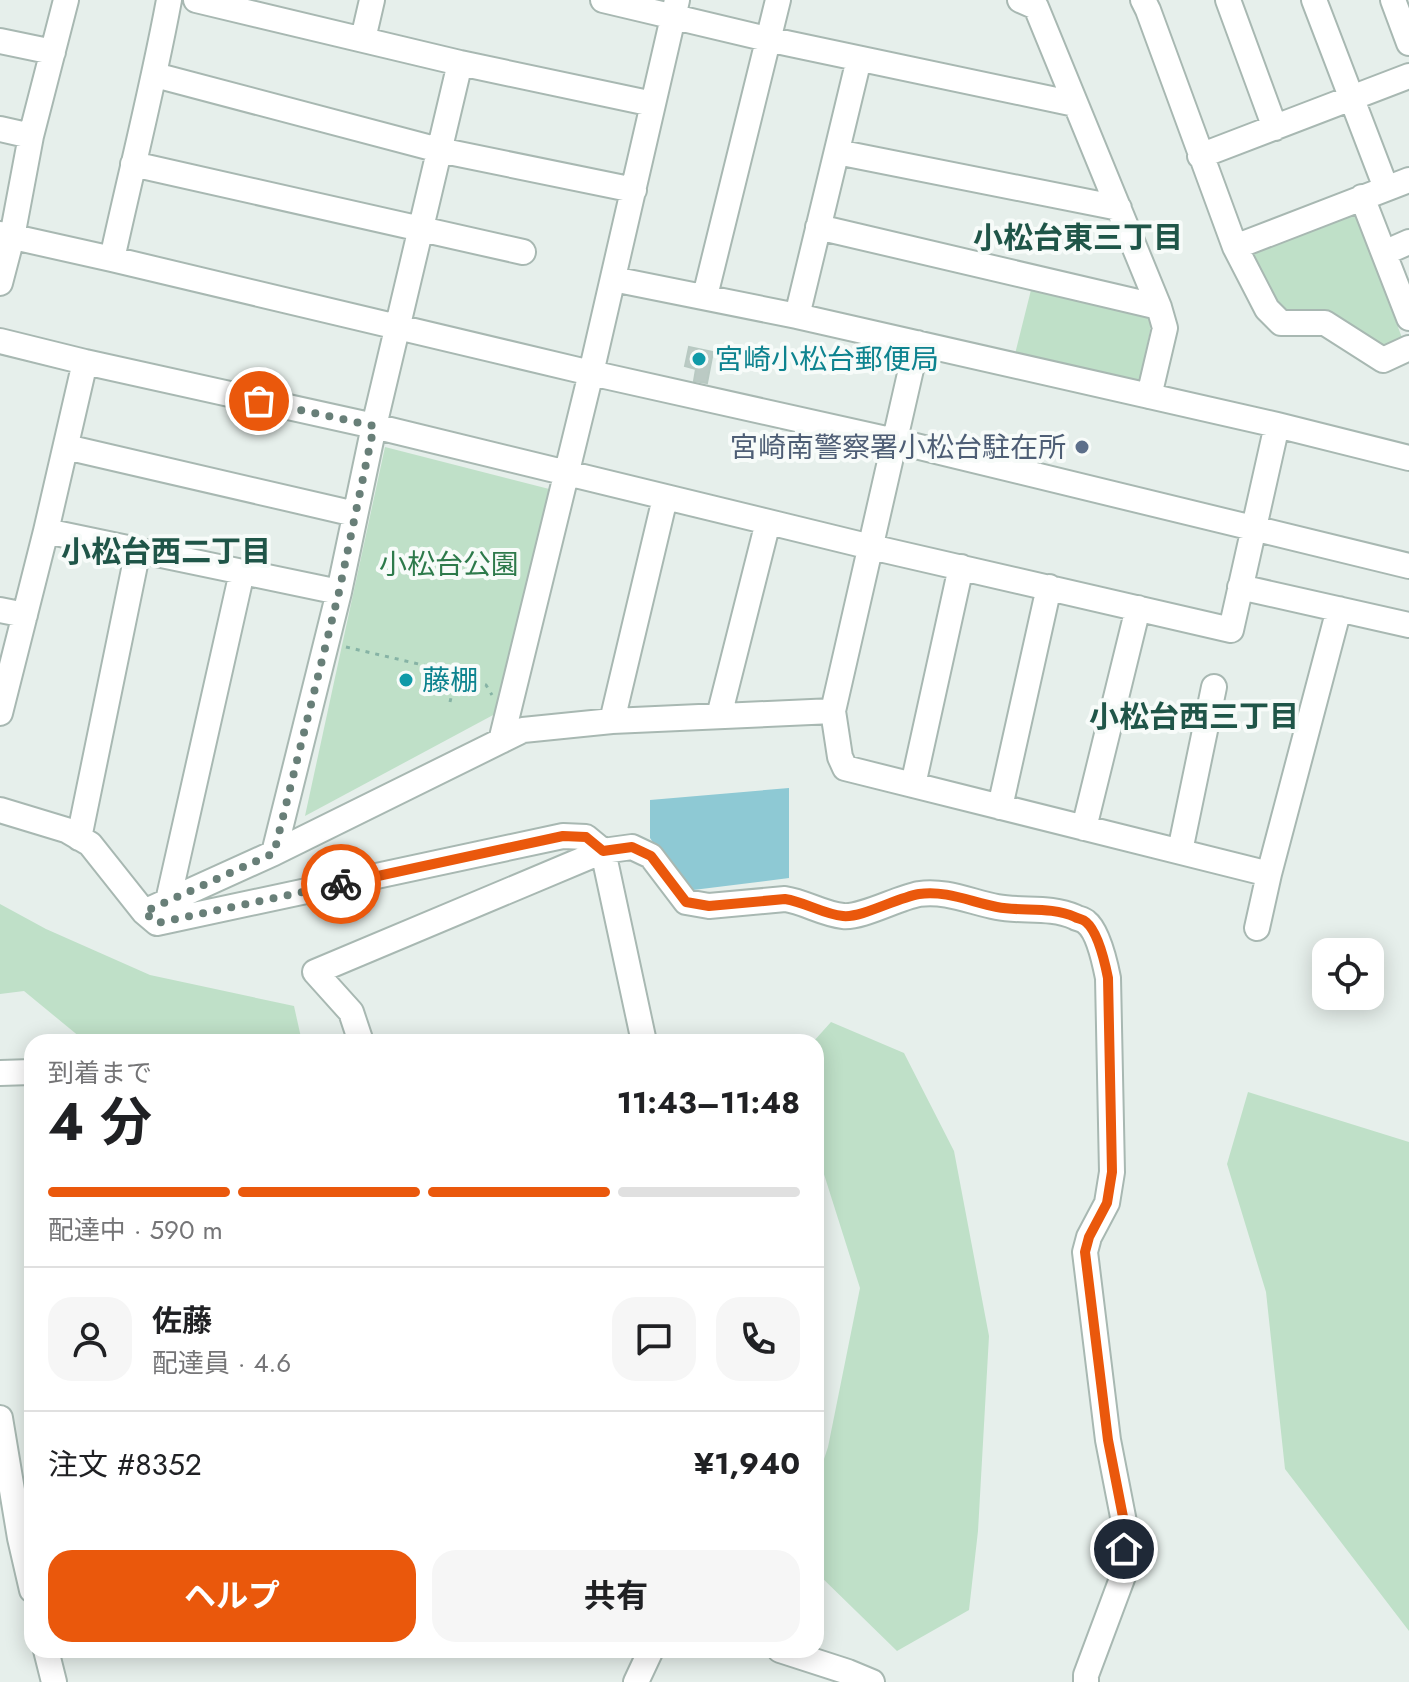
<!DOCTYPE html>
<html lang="ja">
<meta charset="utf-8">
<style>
:root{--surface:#fff;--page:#f6f6f6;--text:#202124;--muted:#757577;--line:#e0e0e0;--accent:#ea580c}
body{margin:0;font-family:Jost,"Noto Sans JP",sans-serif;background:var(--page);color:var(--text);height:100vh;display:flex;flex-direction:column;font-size:30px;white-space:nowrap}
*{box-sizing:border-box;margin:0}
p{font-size:26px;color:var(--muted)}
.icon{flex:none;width:44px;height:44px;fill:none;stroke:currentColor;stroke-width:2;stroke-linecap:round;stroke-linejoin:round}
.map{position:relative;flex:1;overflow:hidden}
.details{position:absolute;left:24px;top:1034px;width:800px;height:624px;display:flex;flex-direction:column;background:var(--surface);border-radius:24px;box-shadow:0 4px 20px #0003}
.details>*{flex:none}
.buttons{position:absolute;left:1312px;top:938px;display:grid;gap:16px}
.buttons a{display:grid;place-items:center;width:72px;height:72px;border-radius:16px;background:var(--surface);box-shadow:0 4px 20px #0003;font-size:40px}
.pin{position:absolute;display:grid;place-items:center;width:68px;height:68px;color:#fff;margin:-34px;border:4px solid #fff;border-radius:50%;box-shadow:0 2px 8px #0007}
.courier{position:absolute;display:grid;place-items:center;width:80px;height:80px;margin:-40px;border:6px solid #ea580c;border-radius:50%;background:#fff;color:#222;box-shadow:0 2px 10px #0007}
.head em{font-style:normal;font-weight:700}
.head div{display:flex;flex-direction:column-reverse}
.head{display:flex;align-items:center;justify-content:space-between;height:136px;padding:0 24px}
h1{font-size:52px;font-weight:700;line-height:60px}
.bar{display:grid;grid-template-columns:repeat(4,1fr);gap:12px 8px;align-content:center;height:96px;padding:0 24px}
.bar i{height:10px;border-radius:6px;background:var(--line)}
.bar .selected{background:var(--accent)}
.bar p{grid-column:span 4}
.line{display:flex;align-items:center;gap:20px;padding:0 24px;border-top:2px solid var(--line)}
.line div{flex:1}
.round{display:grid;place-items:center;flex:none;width:84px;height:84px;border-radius:24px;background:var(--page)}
.cta{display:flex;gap:16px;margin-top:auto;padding:16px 24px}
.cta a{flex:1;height:92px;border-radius:24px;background:var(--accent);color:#fff;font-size:32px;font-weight:700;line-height:92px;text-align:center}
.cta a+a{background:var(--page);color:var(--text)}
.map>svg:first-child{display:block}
</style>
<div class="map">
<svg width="1409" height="1682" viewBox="0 0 1409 1682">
<rect width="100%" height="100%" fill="#e6efeb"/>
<path fill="#bfe0c8" d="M1356 215 1404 343 1380 348 1324 309 1287 316 1275 308 1246 250Z
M1031 290 1146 315 1152 321 1140 380 1131 385 1014 358Z
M385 447 561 492 495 714 305 816Z
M0 904 46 929 150 975 294 1006 302 1042H86L24 991 0 994Z
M831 1022 904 1053 954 1151 989 1336 978 1531 969 1610 897 1651 816 1572V1483L828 1447 860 1288 816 1149V1042H813Z
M1248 1092 1409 1142V1631L1285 1469 1266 1292 1227 1164Z"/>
<path fill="#8ec9d4" d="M789 788V878L685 891 650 838V800Z"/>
<path fill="#bbcac4" stroke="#b8c9c2" stroke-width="2" d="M689 347 713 352 707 383 694 381 696 369 685 366Z"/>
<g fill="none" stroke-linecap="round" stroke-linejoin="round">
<g stroke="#a8b8b2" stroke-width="28">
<path id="minor" d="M196 0 460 63 653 104
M603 0 767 39 1075 104
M1020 0 1036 7 1159 307 1165 328 1149 396
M1143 0 1148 10 1235 247 1267 309 1281 323H1325L1383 360 1409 348
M1228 0 1275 128
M1314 0 1386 188
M1393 0 1409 43
M363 39 372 0
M0 41 53 52
M155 75 439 150 634 190
M0 129 31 136
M837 152 1119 208
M1200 156 1409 76
M133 164 523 252
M1362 197 1409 318
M818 227 1159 307
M0 234 112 259 591 373 895 441 1409 566
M1235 247 1409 180
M1384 253 1409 242
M112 259C131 172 153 87 169 0
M613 279 797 316 1277 425 1409 458
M0 283 12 237 31 136 66 0
M705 296 778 0
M797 316 859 59
M0 341 85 362 374 426 871 547 1231 630 1277 425
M917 343 833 711 840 757 845 768 1269 874
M66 447 355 514
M46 531 339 592
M1240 587 1409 625
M0 610 25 615
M0 713 46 531 85 362
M719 716 768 522
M612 721 665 498
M501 741 591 373 677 0
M913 785 961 567
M1000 807 1049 587
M0 810 66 830 90 844 144 912 157 923 563 836 586 837 603 851 644 1042
M1084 828 1138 608
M79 838 138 550
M1180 851 1214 687
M274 853 339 592 374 426 460 63
M168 901 242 572
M144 912 274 853 523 730 612 721 833 711
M1257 928 1269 874 1339 609
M361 1042 351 1012 315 972 603 851 632 847 651 856 686 902 709 906 785 899C805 902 823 914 843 916 862 918 897 898 919 894 946 890 971 902 997 907 1023 912 1050 906 1075 917 1078 919 1083 919 1086 922 1098 931 1105 963 1108 978L1112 1172 1107 1203 1089 1237 1085 1252 1108 1440 1124 1522 1123 1576 1086 1675V1682
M0 1073 32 1072
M0 1418 20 1538 32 1590
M46 1650 54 1682
M780 1650 848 1672 872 1682
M636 1682 651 1650"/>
</g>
<path stroke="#86b3a5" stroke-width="3" stroke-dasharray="4 6" stroke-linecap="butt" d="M346 647 457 673 450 702
M456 677 486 685 492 695"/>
<use href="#minor" stroke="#fff" stroke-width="24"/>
</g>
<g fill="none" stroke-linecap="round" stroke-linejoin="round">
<path stroke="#687f78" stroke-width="8" stroke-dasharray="0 14.4" d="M259 401 374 426 339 592 274 853 144 912 157 923 341 884"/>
<path stroke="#ea580c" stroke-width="10" d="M341 884 563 836 586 837 603 851 632 847 651 856 686 902 709 906 785 899C805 902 823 914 843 916 862 918 896 898 919 894 946 890 971 902 997 907 1023 912 1050 906 1075 917 1078 919 1083 919 1086 922 1098 932 1105 963 1108 978L1112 1172 1107 1203 1089 1237 1085 1252 1108 1440 1124 1522V1549"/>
</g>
<g fill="#0f9aa8" stroke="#f7fbf9" stroke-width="3">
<circle cx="699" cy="359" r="8"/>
<circle cx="406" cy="680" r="8"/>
</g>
<circle fill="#5c6f8a" stroke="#f7fbf9" stroke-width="3" cx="1082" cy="447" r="8"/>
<g text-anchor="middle" stroke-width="8" stroke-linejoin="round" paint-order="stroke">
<g font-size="28" fill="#0d838f" stroke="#f7fbf9" text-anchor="start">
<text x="715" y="369">宮崎小松台郵便局</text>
<text x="422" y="690">藤棚</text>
</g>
<g font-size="28" fill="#4e5e75" stroke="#f7fbf9" text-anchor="end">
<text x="1066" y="457">宮崎南警察署小松台駐在所</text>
</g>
<g font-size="28" fill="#2d7a4b" stroke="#f7fbf9">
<text x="449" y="574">小松台公園</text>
</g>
<g font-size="30" font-weight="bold" fill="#1f5548" stroke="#f7fbf9">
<text x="1078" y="248">小松台東三丁目</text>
<text x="166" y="562">小松台西二丁目</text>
<text x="1194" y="727">小松台西三丁目</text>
</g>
</g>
</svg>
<div class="buttons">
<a><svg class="icon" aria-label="locate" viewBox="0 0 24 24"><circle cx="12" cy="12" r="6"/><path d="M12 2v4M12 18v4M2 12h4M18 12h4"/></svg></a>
</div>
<div class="pin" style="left:259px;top:401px;background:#ea580c"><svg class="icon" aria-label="bag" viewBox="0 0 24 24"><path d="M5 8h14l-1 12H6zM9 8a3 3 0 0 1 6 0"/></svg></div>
<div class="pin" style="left:1124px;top:1549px;background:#1f2937"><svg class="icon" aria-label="home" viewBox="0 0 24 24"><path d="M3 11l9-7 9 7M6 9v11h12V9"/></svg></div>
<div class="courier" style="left:341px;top:884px"><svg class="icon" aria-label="bike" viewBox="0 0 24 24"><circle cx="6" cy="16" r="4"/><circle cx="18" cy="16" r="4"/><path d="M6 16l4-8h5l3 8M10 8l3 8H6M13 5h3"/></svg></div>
<section class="details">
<div class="head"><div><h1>4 分</h1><p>到着まで</p></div><em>11:43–11:48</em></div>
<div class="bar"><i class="selected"></i><i class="selected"></i><i class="selected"></i><i></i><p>配達中 · 590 m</p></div>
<div class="line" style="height:144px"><a class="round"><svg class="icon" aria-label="person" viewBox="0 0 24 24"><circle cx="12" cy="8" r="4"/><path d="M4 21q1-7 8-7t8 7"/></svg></a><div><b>佐藤</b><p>配達員 · 4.6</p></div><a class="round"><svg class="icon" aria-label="chat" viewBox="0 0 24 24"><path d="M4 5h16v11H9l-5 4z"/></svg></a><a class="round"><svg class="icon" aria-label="phone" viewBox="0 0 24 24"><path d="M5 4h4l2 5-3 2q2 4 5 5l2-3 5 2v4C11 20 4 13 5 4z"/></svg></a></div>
<div class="line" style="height:104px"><div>注文 #8352</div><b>¥1,940</b></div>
<div class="cta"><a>ヘルプ</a><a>共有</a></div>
</section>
</div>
